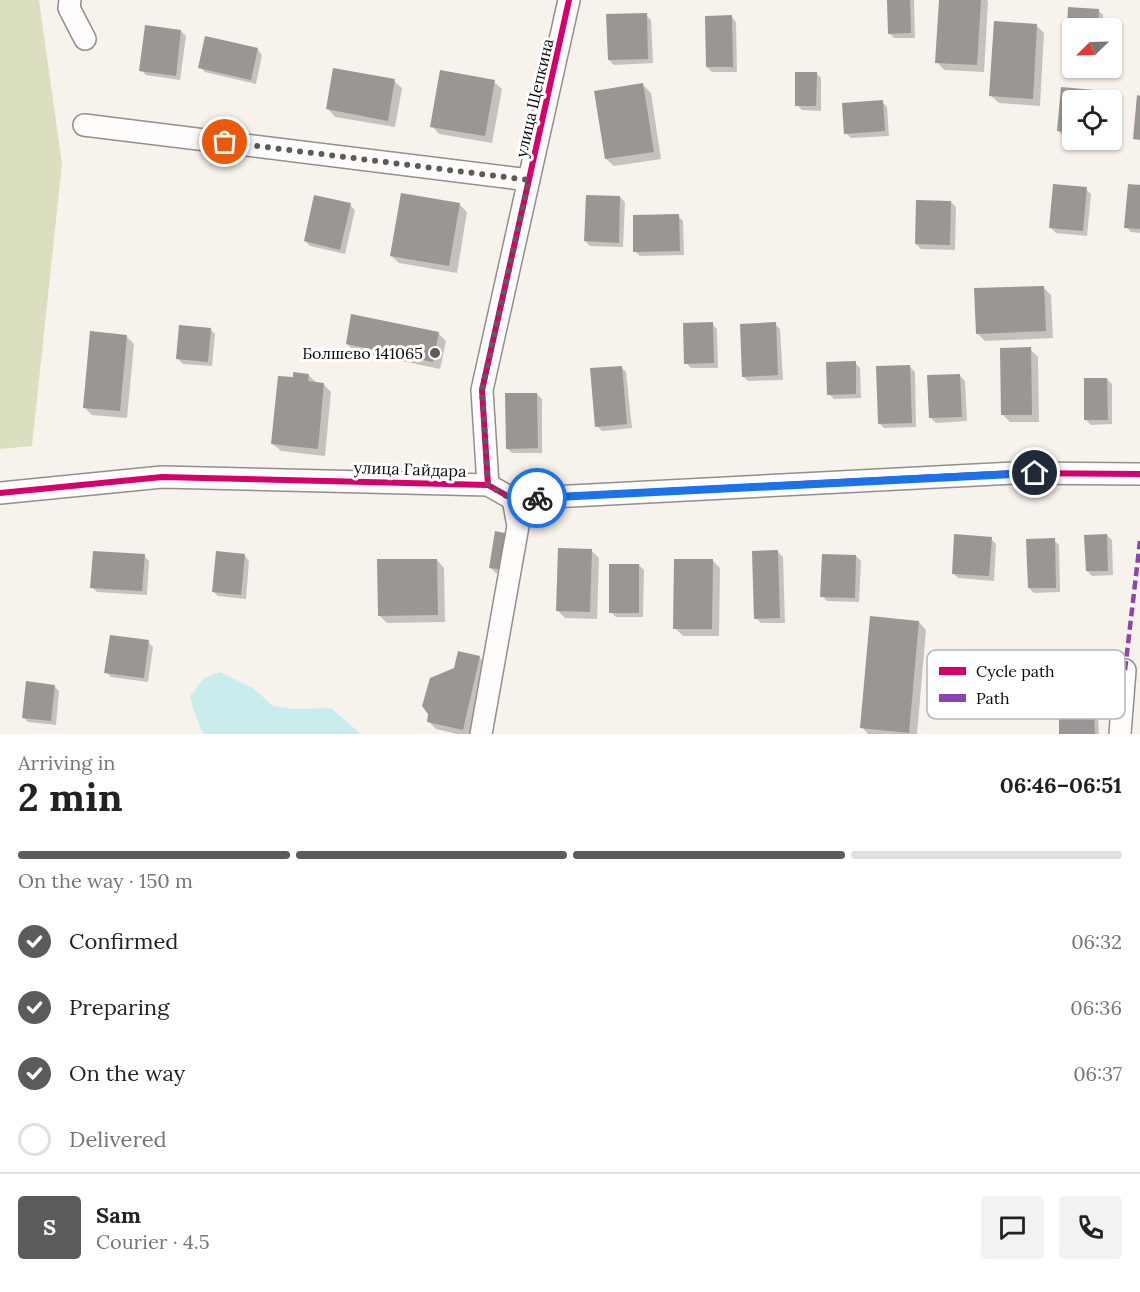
<!DOCTYPE html>
<meta charset="utf-8">
<style>
:root{--surface:#fff;--page:#f2f2f2;--text:#222;--muted:#767676;--line:#e0e0e0;--accent:#5d5b59}
body{margin:0;font-family:Lora,serif;background:var(--page);color:var(--text);height:100vh;display:flex;flex-direction:column;font-size:22px;white-space:nowrap}
*{box-sizing:border-box;margin:0}
p{font-size:20px;color:var(--muted)}
.icon{flex:none;width:33px;height:33px;fill:none;stroke:currentColor;stroke-width:2;stroke-linecap:round;stroke-linejoin:round}
.map{position:relative;height:734px;overflow:hidden}
.drawer{display:flex;flex-direction:column;background:var(--surface);flex:1}
.drawer>*{flex:none}
.needle{width:39px;rotate:247deg}
.tools{position:absolute;left:1062px;top:18px;display:grid;gap:12px}
.tools a{display:grid;place-items:center;width:60px;height:60px;border-radius:6px;background:var(--surface);box-shadow:0 2px 4px #0004;font-size:30px}
.pin{position:absolute;display:grid;place-items:center;width:51px;height:51px;color:#fff;margin:-26px;border:3px solid #fff;border-radius:50%;box-shadow:0 2px 6px #0007}
.courier{position:absolute;display:grid;place-items:center;width:60px;height:60px;margin:-30px;border:4px solid #1a73e8;border-radius:50%;background:#fff;color:#222;box-shadow:0 2px 8px #0007}
.summary em{font-style:normal;font-weight:700}
.summary div{display:flex;flex-direction:column-reverse}
.summary{display:flex;align-items:center;justify-content:space-between;height:102px;padding:0 18px}
h1{font-size:39px;font-weight:700;line-height:45px}
.bar{display:grid;grid-template-columns:repeat(4,1fr);gap:9px 6px;align-content:center;height:72px;padding:0 18px}
.bar i{height:8px;border-radius:4px;background:var(--line)}
.bar .on{background:var(--accent)}
.bar p{grid-column:span 4}
.line{display:flex;align-items:center;gap:15px;padding:0 18px;border-top:2px solid var(--line)}
.line div{flex:1}
.round{display:grid;place-items:center;flex:none;width:63px;height:63px;border-radius:6px;background:var(--page)}
ol{padding:0 18px;list-style:none}
li{display:flex;align-items:center;gap:18px;height:66px}
li p{margin-inline-start:auto}
li .icon{padding:6px;border-radius:50%;background:var(--accent);color:#fff;stroke-width:4}
li:last-child{color:var(--muted)}
li i{width:33px;height:33px;border:3px solid var(--line);border-radius:50%}
.map>svg:first-child{display:block}
</style>
<div class="map">
<svg width="1140" height="734" viewBox="0 0 1140 734">
<rect width="100%" height="100%" fill="#f8f2ed"/>
<path fill="#dcdfbf" d="M0 0H39L62 164 32 446 0 449Z"/>
<path fill="#c8eded" d="M220 672 253 688 273 706 295 709 331 708 361 734H203L193 709 190 696 204 678Z"/>
<path fill="#0003" d="M888 0H914L915 38H894L889 33Z
M941 0H987L988 2 984 72 944 70 937 62Z
M1069 9 1098 10 1103 15 1102 28H1072V51L1067 46Z
M646 15 651 20 653 63 614 65 609 60Z
M732 17 736 22 737 72H712L707 67Z
M1036 25 1044 33 1040 106 999 103 991 96Z
M181 31 186 36 180 80 146 75 141 70Z
M258 50 262 55 256 84 205 72 200 67Z
M816 73 821 78V111L802 110 797 105Z
M394 81 402 88 395 127 335 117 328 109Z
M494 82 502 89 492 143 439 134 432 126Z
M643 85 651 93 661 159 614 166 606 159Z
M1062 89 1094 92 1098 97V100H1072V136H1063L1058 131Z
M882 102 887 107 889 136 851 138 846 133Z
M1140 186V233L1131 232 1126 227Z
M1086 189 1091 194 1087 236 1056 233 1051 228Z
M620 197 625 202 623 247 590 246 585 241Z
M951 202 956 207 955 250 921 249 916 244Z
M459 204 467 212 457 273 399 263 391 256Z
M350 205 355 210 345 254 310 246 305 241Z
M678 216 683 221 684 255 640 256 635 251Z
M1044 288 1051 295 1053 338 985 341 977 333Z
M712 324 717 329 718 368H691L686 363Z
M775 324 780 329 783 380 748 381 743 376Z
M210 329 215 334 212 366 183 364 178 359Z
M438 333 446 341 440 369 355 351 347 344Z
M126 336 134 344 127 418 92 415 84 407Z
M1030 349 1038 357 1039 422H1010L1003 415Z
M855 363 860 368 861 398 834 399 829 394Z
M621 367 626 372 632 428 602 431 597 426Z
M910 367 915 372 916 427 884 428 879 423Z
M308 375 317 383 323 384 331 392 325 456 281 451 273 444 295 379Z
M960 376 965 381 967 421 936 423 931 418Z
M1107 379 1112 384V424L1091 425 1086 420Z
M537 394 542 399V453H512L507 448Z
M496 533 508 575 496 573 491 568Z
M1107 535 1112 540 1113 575 1092 576 1087 571Z
M991 539 996 544 994 581 958 578 953 573Z
M1054 540 1059 545 1060 592 1034 593 1029 588Z
M592 551 599 558 597 619 565 618 557 610Z
M778 552 783 557 785 623H761L756 618Z
M244 555 249 561 246 599 218 596 213 591Z
M144 556 149 561 147 595 97 592 92 587Z
M856 556 861 561 859 602 827 601 822 596Z
M437 560 444 568 445 622 387 623 379 615Z
M712 560 720 568 719 636H683L675 628Z
M639 565 644 570 643 617H616L611 612Z
M919 622 926 630 917 734H868L862 727Z
M148 642 153 647 148 682 111 677 106 672Z
M479 657 487 665 472 734H457L436 729 428 721Z
M54 686 59 691 56 725 28 722 23 717Z
M1093 713 1098 718 1099 734H1061L1060 714Z"/>
<path fill="#9a9693" d="M887 0H910L911 33 888 34Z
M939 0H981L977 65 935 63Z
M1068 7 1099 9 1098 28H1072V47L1066 46Z
M647 13 648 59 608 60 606 14Z
M732 15 733 67H706L705 16Z
M994 21 1037 24 1033 99 989 96Z
M145 25 181 30 176 76 139 71Z
M205 36 258 48 251 80 198 68Z
M333 68 395 79 388 121 326 109Z
M440 70 495 80 485 136 430 127Z
M795 72H817L816 106H795Z
M643 83 654 152 605 159 594 91Z
M1061 87 1094 90 1093 100H1072V132L1057 131Z
M1137 95 1140 96V140L1133 139Z
M883 100 885 131 844 134 842 103Z
M1053 184 1087 187 1083 231 1049 228Z
M1128 184 1140 185V229L1124 228Z
M401 193 460 203 449 266 390 256Z
M314 195 351 203 340 250 304 241Z
M586 195 620 196 619 243 584 241Z
M916 200 951 201 950 245 915 244Z
M679 214 680 251 633 252V215Z
M1044 286 1046 331 976 334 974 288Z
M351 314 439 332 433 362 346 344Z
M713 322 714 363 684 364 683 323Z
M776 322 778 375 742 377 740 324Z
M179 325 211 328 208 362 176 359Z
M90 331 127 335 120 411 83 408Z
M1031 347 1032 415H1001L1000 348Z
M856 361V394L827 395 826 362Z
M910 365 912 423 878 424 876 366Z
M622 366 627 424 595 427 590 368Z
M293 372 309 374 308 381 324 383 318 449 271 444 278 376 293 377Z
M960 374 962 417 929 418 927 375Z
M1084 378H1107L1108 420H1084Z
M505 393H537L538 448 506 449Z
M495 531 509 534 504 570 489 568Z
M954 534 992 537 989 576 952 574Z
M1107 534 1108 571H1086L1084 535Z
M1055 538 1056 588H1028L1026 539Z
M558 548 592 549 590 612 556 611Z
M778 550 780 618 754 619 752 551Z
M93 551 145 554 142 591 90 588Z
M216 551 245 554 241 595 212 592Z
M822 554 856 555 855 598 820 597Z
M377 559H437L438 615 378 616Z
M674 559H713L712 629H673Z
M609 564H639V613H609Z
M870 616 919 621 909 733 860 728Z
M110 635 149 640 144 678 104 673Z
M458 651 480 656 463 730 427 722 428 714 422 706 430 678 454 668Z
M26 681 55 685 51 721 22 718Z
M1094 712 1095 734H1059V713Z"/>
<g fill="none" stroke-linecap="round" stroke-linejoin="round">
<g stroke="#918e8c" stroke-width="24">
<path id="minor" d="M70 0 69 8 85 39
M84 125 529 180
M488 485 482 390 569 0
M0 493 162 477 488 485 513 499 1014 473 1140 474
M481 734 518 526 513 499
M1120 734 1125 670"/>
</g>
<use href="#minor" stroke="#fefdfc" stroke-width="21"/>
<path stroke="#8e44ad" stroke-width="4.5" stroke-dasharray="9 4.5" stroke-linecap="butt" d="M1125 670 1140 541"/>
<g stroke="#fff" stroke-width="10">
<path id="cycleway" d="M488 485 482 390 569 0
M0 493 162 477 488 485 513 499 1014 473 1140 474"/>
</g>
<use href="#cycleway" stroke="#d6006c" stroke-width="6"/>
</g>
<g fill="none" stroke-linecap="round" stroke-linejoin="round">
<path stroke="#5d5b59" stroke-width="6" stroke-dasharray="0 10.8" d="M225 142 529 180 482 390 488 485 513 500 537 498"/>
<path stroke="#1a73e8" stroke-width="8" d="M537 498 1035 473"/>
</g>
<circle fill="#5d5b59" stroke="#fff" stroke-width="2" cx="435" cy="353" r="6"/>
<g text-anchor="middle" stroke-width="6" stroke-linejoin="round" paint-order="stroke">
<g font-size="16" fill="#090909" stroke="#fff">
<text transform="translate(534 98) rotate(-77)" y="6">улица Щепкина</text>
<text transform="translate(410 469) rotate(2)" y="6">улица Гайдара</text>
</g>
<g font-size="16" fill="#090909" stroke="#fff" text-anchor="end">
<text x="423" y="359">Болшево 141065</text>
</g>
</g>
<rect x="927" y="650" width="198" height="69" rx="9" fill="#fff" stroke="#b5b5b5" stroke-width="1.5"/>
<rect x="939" y="667" width="27" height="8" fill="#d6006c"/>
<rect x="939" y="694" width="27" height="8" fill="#8e44ad"/>
<g font-size="16" fill="#090909">
<text x="976" y="677">Cycle path</text>
<text x="976" y="704">Path</text>
</g>
</svg>
<div class="tools">
<a><svg class="needle" viewBox="-14 -14 28 28"><path d="M0-13l5 13h-10z" fill="#e53935"/><path d="M0 13l5-13h-10z" fill="#767676"/></svg></a>
<a><svg class="icon" aria-label="locate" viewBox="0 0 24 24"><circle cx="12" cy="12" r="6"/><path d="M12 2v4M12 18v4M2 12h4M18 12h4"/></svg></a>
</div>
<div class="pin" style="left:225px;top:142px;background:#ea580c"><svg class="icon" aria-label="bag" viewBox="0 0 24 24"><path d="M5 8h14l-1 12H6zM9 8a3 3 0 0 1 6 0"/></svg></div>
<div class="pin" style="left:1035px;top:473px;background:#1f2937"><svg class="icon" aria-label="home" viewBox="0 0 24 24"><path d="M3 11l9-7 9 7M6 9v11h12V9"/></svg></div>
<div class="courier" style="left:537px;top:498px"><svg class="icon" aria-label="bike" viewBox="0 0 24 24"><circle cx="6" cy="16" r="4"/><circle cx="18" cy="16" r="4"/><path d="M6 16l4-8h5l3 8M10 8l3 8H6M13 5h3"/></svg></div>
</div>
<section class="drawer">
<div class="summary"><div><h1>2 min</h1><p>Arriving in</p></div><em>06:46–06:51</em></div>
<div class="bar"><i class="on"></i><i class="on"></i><i class="on"></i><i></i><p>On the way · 150 m</p></div>
<ol>
<li><svg class="icon" aria-label="check" viewBox="0 0 24 24"><path d="M5 12l5 5 9-10"/></svg>Confirmed<p>06:32</p></li>
<li><svg class="icon" aria-label="check" viewBox="0 0 24 24"><path d="M5 12l5 5 9-10"/></svg>Preparing<p>06:36</p></li>
<li><svg class="icon" aria-label="check" viewBox="0 0 24 24"><path d="M5 12l5 5 9-10"/></svg>On the way<p>06:37</p></li>
<li><i></i>Delivered</li>
</ol>
<div class="line" style="height:108px"><b class="round" style="background:var(--accent);color:#fff">S</b><div><b>Sam</b><p>Courier · 4.5</p></div><a class="round"><svg class="icon" aria-label="chat" viewBox="0 0 24 24"><path d="M4 5h16v11H9l-5 4z"/></svg></a><a class="round"><svg class="icon" aria-label="phone" viewBox="0 0 24 24"><path d="M5 4h4l2 5-3 2q2 4 5 5l2-3 5 2v4C11 20 4 13 5 4z"/></svg></a></div>
</section>
